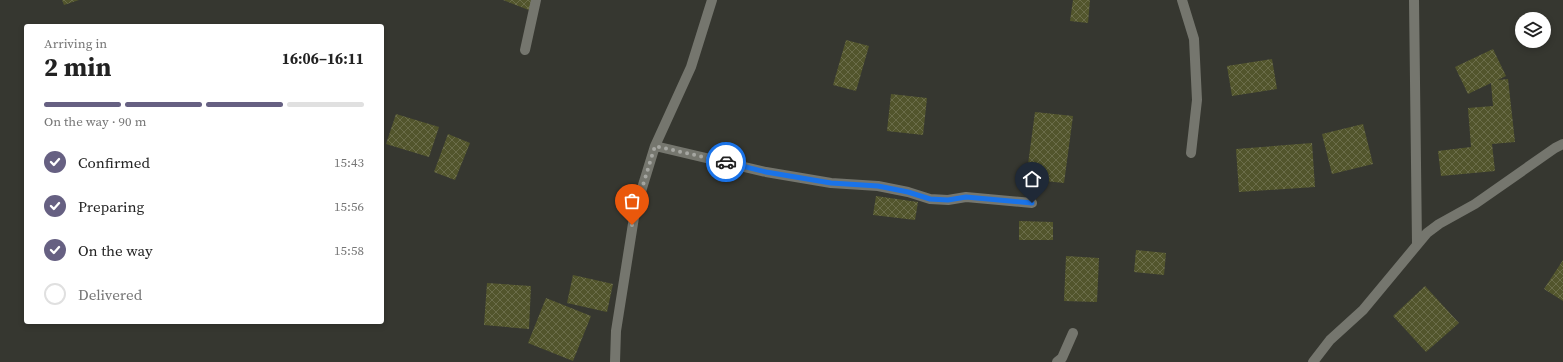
<!DOCTYPE html>
<meta charset="utf-8">
<style>
:root{--surface:#fff;--page:#f6f6f6;--text:#222;--muted:#767676;--line:#e0e0e0;--accent:#666082}
body{margin:0;font-family:"Source Serif 4",serif;background:var(--page);color:var(--text);height:100vh;display:flex;flex-direction:column;font-size:15px;white-space:nowrap}
*{box-sizing:border-box;margin:0}
p{font-size:13px;color:var(--muted)}
.icon{flex:none;width:22px;height:22px;fill:none;stroke:currentColor;stroke-width:2;stroke-linecap:round;stroke-linejoin:round}
.map{position:relative;flex:1;overflow:hidden}
.sheet{position:absolute;left:24px;top:24px;width:360px;height:300px;display:flex;flex-direction:column;background:var(--surface);border-radius:4px;box-shadow:0 2px 6px #0003}
.sheet>*{flex:none}
.fabs{position:absolute;left:1515px;top:12px;display:grid;gap:8px}
.fabs a{display:grid;place-items:center;width:36px;height:36px;border-radius:50%;background:var(--surface);box-shadow:0 2px 6px #0003;font-size:20px}
.pin{position:absolute;display:grid;place-items:center;width:34px;height:34px;color:#fff;margin:-41px -17px;border-radius:50% 50% 50% 0;rotate:-45deg;box-shadow:0 0 4px #0007}
.pin .icon{rotate:45deg}
.courier{position:absolute;display:grid;place-items:center;width:40px;height:40px;margin:-20px;border:3px solid #1a73e8;border-radius:50%;background:#fff;color:#222;box-shadow:0 1px 5px #0007}
.headline em{font-style:normal;font-weight:700}
.headline div{display:flex;flex-direction:column-reverse}
.headline{display:flex;align-items:center;justify-content:space-between;height:68px;padding:0 20px}
h1{font-size:26px;font-weight:700;line-height:30px}
.bar{display:grid;grid-template-columns:repeat(4,1fr);gap:6px 4px;align-content:center;height:48px;padding:0 20px}
.bar i{height:5px;border-radius:3px;background:var(--line)}
.bar .active{background:var(--accent)}
.bar p{grid-column:span 4}
ol{padding:0 20px;list-style:none}
li{display:flex;align-items:center;gap:12px;height:44px}
li p{margin-inline-start:auto}
li .icon{padding:4px;border-radius:50%;background:var(--accent);color:#fff;stroke-width:4}
li:last-child{color:var(--muted)}
li i{width:22px;height:22px;border:2px solid var(--line);border-radius:50%}
.map>svg:first-child{display:block}
</style>
<div class="map">
<svg width="1563" height="362" viewBox="0 0 1563 362">
<defs>
<pattern id="building-cross-hatch" width="8" height="8" patternUnits="userSpaceOnUse"><rect width="8" height="8" fill="#52552c"/><path d="M0 0l8 8M0 8l8-8" fill="none" stroke="#6b6d4a"/></pattern>
</defs>
<rect width="100%" height="100%" fill="#363730"/>
<path fill="url(#building-cross-hatch)" d="M62 0H79L64 5Z
M503 0H538L534 12Z
M1073 0H1090L1088 23 1070 21Z
M846 40 869 46 856 91 833 85Z
M1493 49 1506 76 1498 80 1508 79 1515 142 1492 144 1495 171 1441 176 1438 151 1471 147 1468 108 1493 106 1491 83 1468 94 1455 67Z
M1272 59 1277 89 1232 96 1227 66Z
M891 94 927 98 923 135 887 131Z
M1035 112 1073 116 1064 183 1026 179Z
M396 114 439 127 429 157 386 144Z
M1363 124 1373 164 1332 174 1322 134Z
M448 134 470 143 455 180 434 172Z
M1312 143 1315 187 1239 192 1236 149Z
M876 196 918 202 915 220 873 215Z
M1019 221 1053 222V240H1019Z
M1136 250 1166 253 1164 275 1134 272Z
M1066 256 1099 258 1097 302 1064 301Z
M1563 260V301L1544 289Z
M573 275 613 284 607 312 567 303Z
M487 283 531 286 529 329 484 325Z
M1425 286 1459 323 1426 352 1393 316Z
M546 298 591 316 573 361 528 343Z"/>
<g fill="none" stroke-linecap="round" stroke-linejoin="round">
<path stroke="#75766e" stroke-width="10" d="M1182 0 1194 39 1197 100 1191 153
M1414 0 1417 244
M525 50 536 0
M655 146 766 172 831 183 878 186 908 192 930 199 948 200 966 197 1032 203
M615 362 616 331 635 211 655 146 691 67 712 0
M1057 362 1062 358 1073 333
M1313 362 1330 340 1363 310 1427 233 1439 224 1475 204 1555 148 1563 144"/>
</g>
<g fill="none" stroke-linecap="round" stroke-linejoin="round">
<path stroke="#a5a6a1" stroke-width="4" stroke-dasharray="0 7.2" d="M632 225 635 211 655 146 726 162"/>
<path stroke="#1a73e8" stroke-width="5" d="M726 162 766 172 831 183 878 186 908 192 930 199 948 200 966 197 1032 203"/>
</g>
</svg>
<div class="fabs">
<a><svg class="icon" aria-label="layers" viewBox="0 0 24 24"><path d="M12 4l9 5-9 5-9-5zM3 14l9 5 9-5"/></svg></a>
</div>
<div class="pin" style="left:632px;top:225px;background:#ea580c"><svg class="icon" aria-label="bag" viewBox="0 0 24 24"><path d="M5 8h14l-1 12H6zM9 8a3 3 0 0 1 6 0"/></svg></div>
<div class="pin" style="left:1032px;top:203px;background:#1f2937"><svg class="icon" aria-label="home" viewBox="0 0 24 24"><path d="M3 11l9-7 9 7M6 9v11h12V9"/></svg></div>
<div class="courier" style="left:726px;top:162px"><svg class="icon" aria-label="car" viewBox="0 0 24 24"><path d="M5 17H2v-5l4-1 3-4h7l3 4 3 1v5h-3M9 17h6M6 11h13"/><circle cx="7" cy="17" r="2"/><circle cx="17" cy="17" r="2"/></svg></div>
<section class="sheet">
<div class="headline"><div><h1>2 min</h1><p>Arriving in</p></div><em>16:06–16:11</em></div>
<div class="bar"><i class="active"></i><i class="active"></i><i class="active"></i><i></i><p>On the way · 90 m</p></div>
<ol>
<li><svg class="icon" aria-label="check" viewBox="0 0 24 24"><path d="M5 12l5 5 9-10"/></svg>Confirmed<p>15:43</p></li>
<li><svg class="icon" aria-label="check" viewBox="0 0 24 24"><path d="M5 12l5 5 9-10"/></svg>Preparing<p>15:56</p></li>
<li><svg class="icon" aria-label="check" viewBox="0 0 24 24"><path d="M5 12l5 5 9-10"/></svg>On the way<p>15:58</p></li>
<li><i></i>Delivered</li>
</ol>
</section>
</div>
